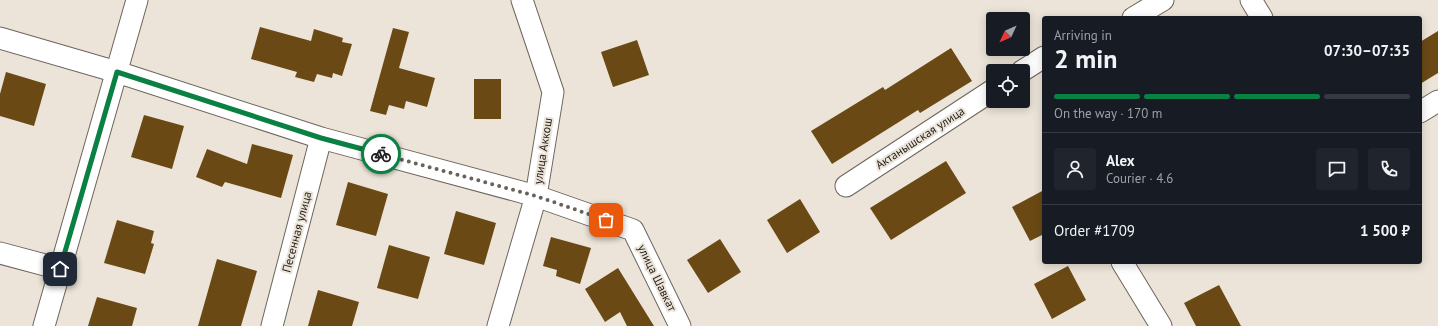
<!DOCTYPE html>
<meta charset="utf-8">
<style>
:root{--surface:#171b24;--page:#20242c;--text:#f1f3f6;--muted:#9ea1a6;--line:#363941;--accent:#0b8043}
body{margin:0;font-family:"PT Sans",sans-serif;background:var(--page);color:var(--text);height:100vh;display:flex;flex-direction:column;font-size:15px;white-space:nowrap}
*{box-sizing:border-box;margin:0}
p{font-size:13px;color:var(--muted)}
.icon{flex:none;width:22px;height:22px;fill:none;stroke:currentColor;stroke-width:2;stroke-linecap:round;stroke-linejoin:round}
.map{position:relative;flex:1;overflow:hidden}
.details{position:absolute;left:1042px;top:16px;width:380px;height:248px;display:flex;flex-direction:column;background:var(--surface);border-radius:4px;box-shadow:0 2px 10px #0003}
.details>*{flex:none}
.needle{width:26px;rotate:226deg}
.tools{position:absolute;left:986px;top:12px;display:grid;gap:8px}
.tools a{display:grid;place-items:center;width:44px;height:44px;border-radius:4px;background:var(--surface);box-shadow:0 2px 10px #0003;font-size:20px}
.pin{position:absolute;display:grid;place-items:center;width:34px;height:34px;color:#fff;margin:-17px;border-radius:8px;box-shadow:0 2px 6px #0006}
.courier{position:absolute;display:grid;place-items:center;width:40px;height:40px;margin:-20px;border:3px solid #0b8043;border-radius:50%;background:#fff;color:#222;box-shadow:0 1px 5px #0007}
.overview em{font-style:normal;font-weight:700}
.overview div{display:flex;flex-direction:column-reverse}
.overview{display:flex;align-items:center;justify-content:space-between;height:68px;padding:0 12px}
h1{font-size:26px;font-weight:700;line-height:30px}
.bar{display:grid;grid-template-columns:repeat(4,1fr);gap:6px 4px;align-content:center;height:48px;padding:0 12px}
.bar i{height:5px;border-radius:3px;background:var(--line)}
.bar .on{background:var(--accent)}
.bar p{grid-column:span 4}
.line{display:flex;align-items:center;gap:10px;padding:0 12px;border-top:1px solid var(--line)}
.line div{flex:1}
.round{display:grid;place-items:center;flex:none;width:42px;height:42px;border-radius:4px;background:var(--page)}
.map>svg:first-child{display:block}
</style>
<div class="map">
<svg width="1438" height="326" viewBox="0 0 1438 326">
<rect width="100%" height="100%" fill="#ece4d8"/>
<path fill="#6a4915" d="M260 27 311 41 314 29 343 38 342 42 352 44 342 76 333 73 332 78 317 74 314 82 295 77 297 72 251 59Z
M393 28 409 32 399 68 435 78 427 107 406 101 404 109 389 105 386 115 370 111Z
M1438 31V73L1420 84V42Z
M637 40 649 75 613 87 601 52Z
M951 48 972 81 920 113 918 110 832 164 811 131 883 87 885 90Z
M6 72 46 84 34 126 0 116V94Z
M474 79H501V119H474Z
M144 115 184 126 172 169 131 157Z
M252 144 293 155 281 198 225 182 222 187 196 177 207 149 247 164Z
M946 161 966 193 891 240 870 208Z
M348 182 388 194 376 236 336 225Z
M1044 190V234L1030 241 1012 207Z
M800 199 820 232 787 253 767 220Z
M456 211 496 223 484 265 444 254Z
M117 220 154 231 151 243 154 244 145 274 104 263Z
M551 237 591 248 580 284 556 276 557 270 543 266Z
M720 239 741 272 708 293 687 260Z
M389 245 430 257 418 299 377 288Z
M217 259 257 271 241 326H198Z
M1068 266 1086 300 1052 319 1034 284Z
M618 268 654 326H627L620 312 605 322 585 289Z
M1219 285 1241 326H1196L1184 303Z
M318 290 359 302 352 326H308Z
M97 297 137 308 132 326H88Z"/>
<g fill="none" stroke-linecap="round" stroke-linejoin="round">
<g stroke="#6d655c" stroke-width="23">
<path id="minor" d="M1251 0 1262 18
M1133 18 1163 0
M0 38 117 72 321 138 536 196 633 230 680 326
M1022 71 1044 57
M1420 112 1438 101
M846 186 993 90
M0 253 60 269
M1122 262 1161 326
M44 326 137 0
M272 326 321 138
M498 326 536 196 553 92 522 0"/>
</g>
<use href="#minor" stroke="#fff" stroke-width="21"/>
</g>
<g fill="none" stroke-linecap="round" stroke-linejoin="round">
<path stroke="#67635c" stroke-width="4" stroke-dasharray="0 7.2" d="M381 154 536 196 606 220"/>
<path stroke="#0b8043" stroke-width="5" d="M60 269 117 72 321 138 381 154"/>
</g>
<g text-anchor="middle" stroke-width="4" stroke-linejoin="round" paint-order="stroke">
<g font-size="12" fill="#201d19" stroke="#ece4d8">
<text transform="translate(920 138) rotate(-33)" y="4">Актанышская улица</text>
<text transform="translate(543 151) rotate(-81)" y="4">улица Аккош</text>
<text transform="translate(297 232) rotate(-75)" y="4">Песенная улица</text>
<text transform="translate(657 278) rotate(64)" y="4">улица Шавкат</text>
</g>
</g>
</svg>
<div class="tools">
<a><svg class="needle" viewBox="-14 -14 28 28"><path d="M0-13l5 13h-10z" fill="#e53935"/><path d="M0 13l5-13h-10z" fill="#9ea1a6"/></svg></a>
<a><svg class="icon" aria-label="locate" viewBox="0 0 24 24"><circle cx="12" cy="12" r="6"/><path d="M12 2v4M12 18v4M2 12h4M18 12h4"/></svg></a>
</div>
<div class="pin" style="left:606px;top:220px;background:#ea580c"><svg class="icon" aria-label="bag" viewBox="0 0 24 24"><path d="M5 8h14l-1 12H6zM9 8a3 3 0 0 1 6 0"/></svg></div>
<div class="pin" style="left:60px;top:269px;background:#1f2937"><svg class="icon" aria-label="home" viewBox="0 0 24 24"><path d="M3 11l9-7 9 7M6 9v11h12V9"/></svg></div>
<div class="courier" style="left:381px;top:154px"><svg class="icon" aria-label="bike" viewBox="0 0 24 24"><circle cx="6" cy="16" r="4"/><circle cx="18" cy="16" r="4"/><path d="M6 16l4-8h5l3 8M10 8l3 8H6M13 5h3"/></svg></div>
<section class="details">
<div class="overview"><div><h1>2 min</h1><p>Arriving in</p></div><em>07:30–07:35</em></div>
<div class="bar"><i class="on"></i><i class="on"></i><i class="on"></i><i></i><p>On the way · 170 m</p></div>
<div class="line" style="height:72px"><a class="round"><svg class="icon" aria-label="person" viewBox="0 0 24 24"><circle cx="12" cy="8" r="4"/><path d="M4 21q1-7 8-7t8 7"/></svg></a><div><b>Alex</b><p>Courier · 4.6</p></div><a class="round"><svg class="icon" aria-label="chat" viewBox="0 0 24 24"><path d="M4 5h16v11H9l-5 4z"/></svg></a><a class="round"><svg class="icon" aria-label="phone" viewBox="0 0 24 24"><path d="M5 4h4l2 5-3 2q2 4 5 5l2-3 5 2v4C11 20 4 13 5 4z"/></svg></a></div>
<div class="line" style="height:52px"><div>Order #1709</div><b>1 500 ₽</b></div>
</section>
</div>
